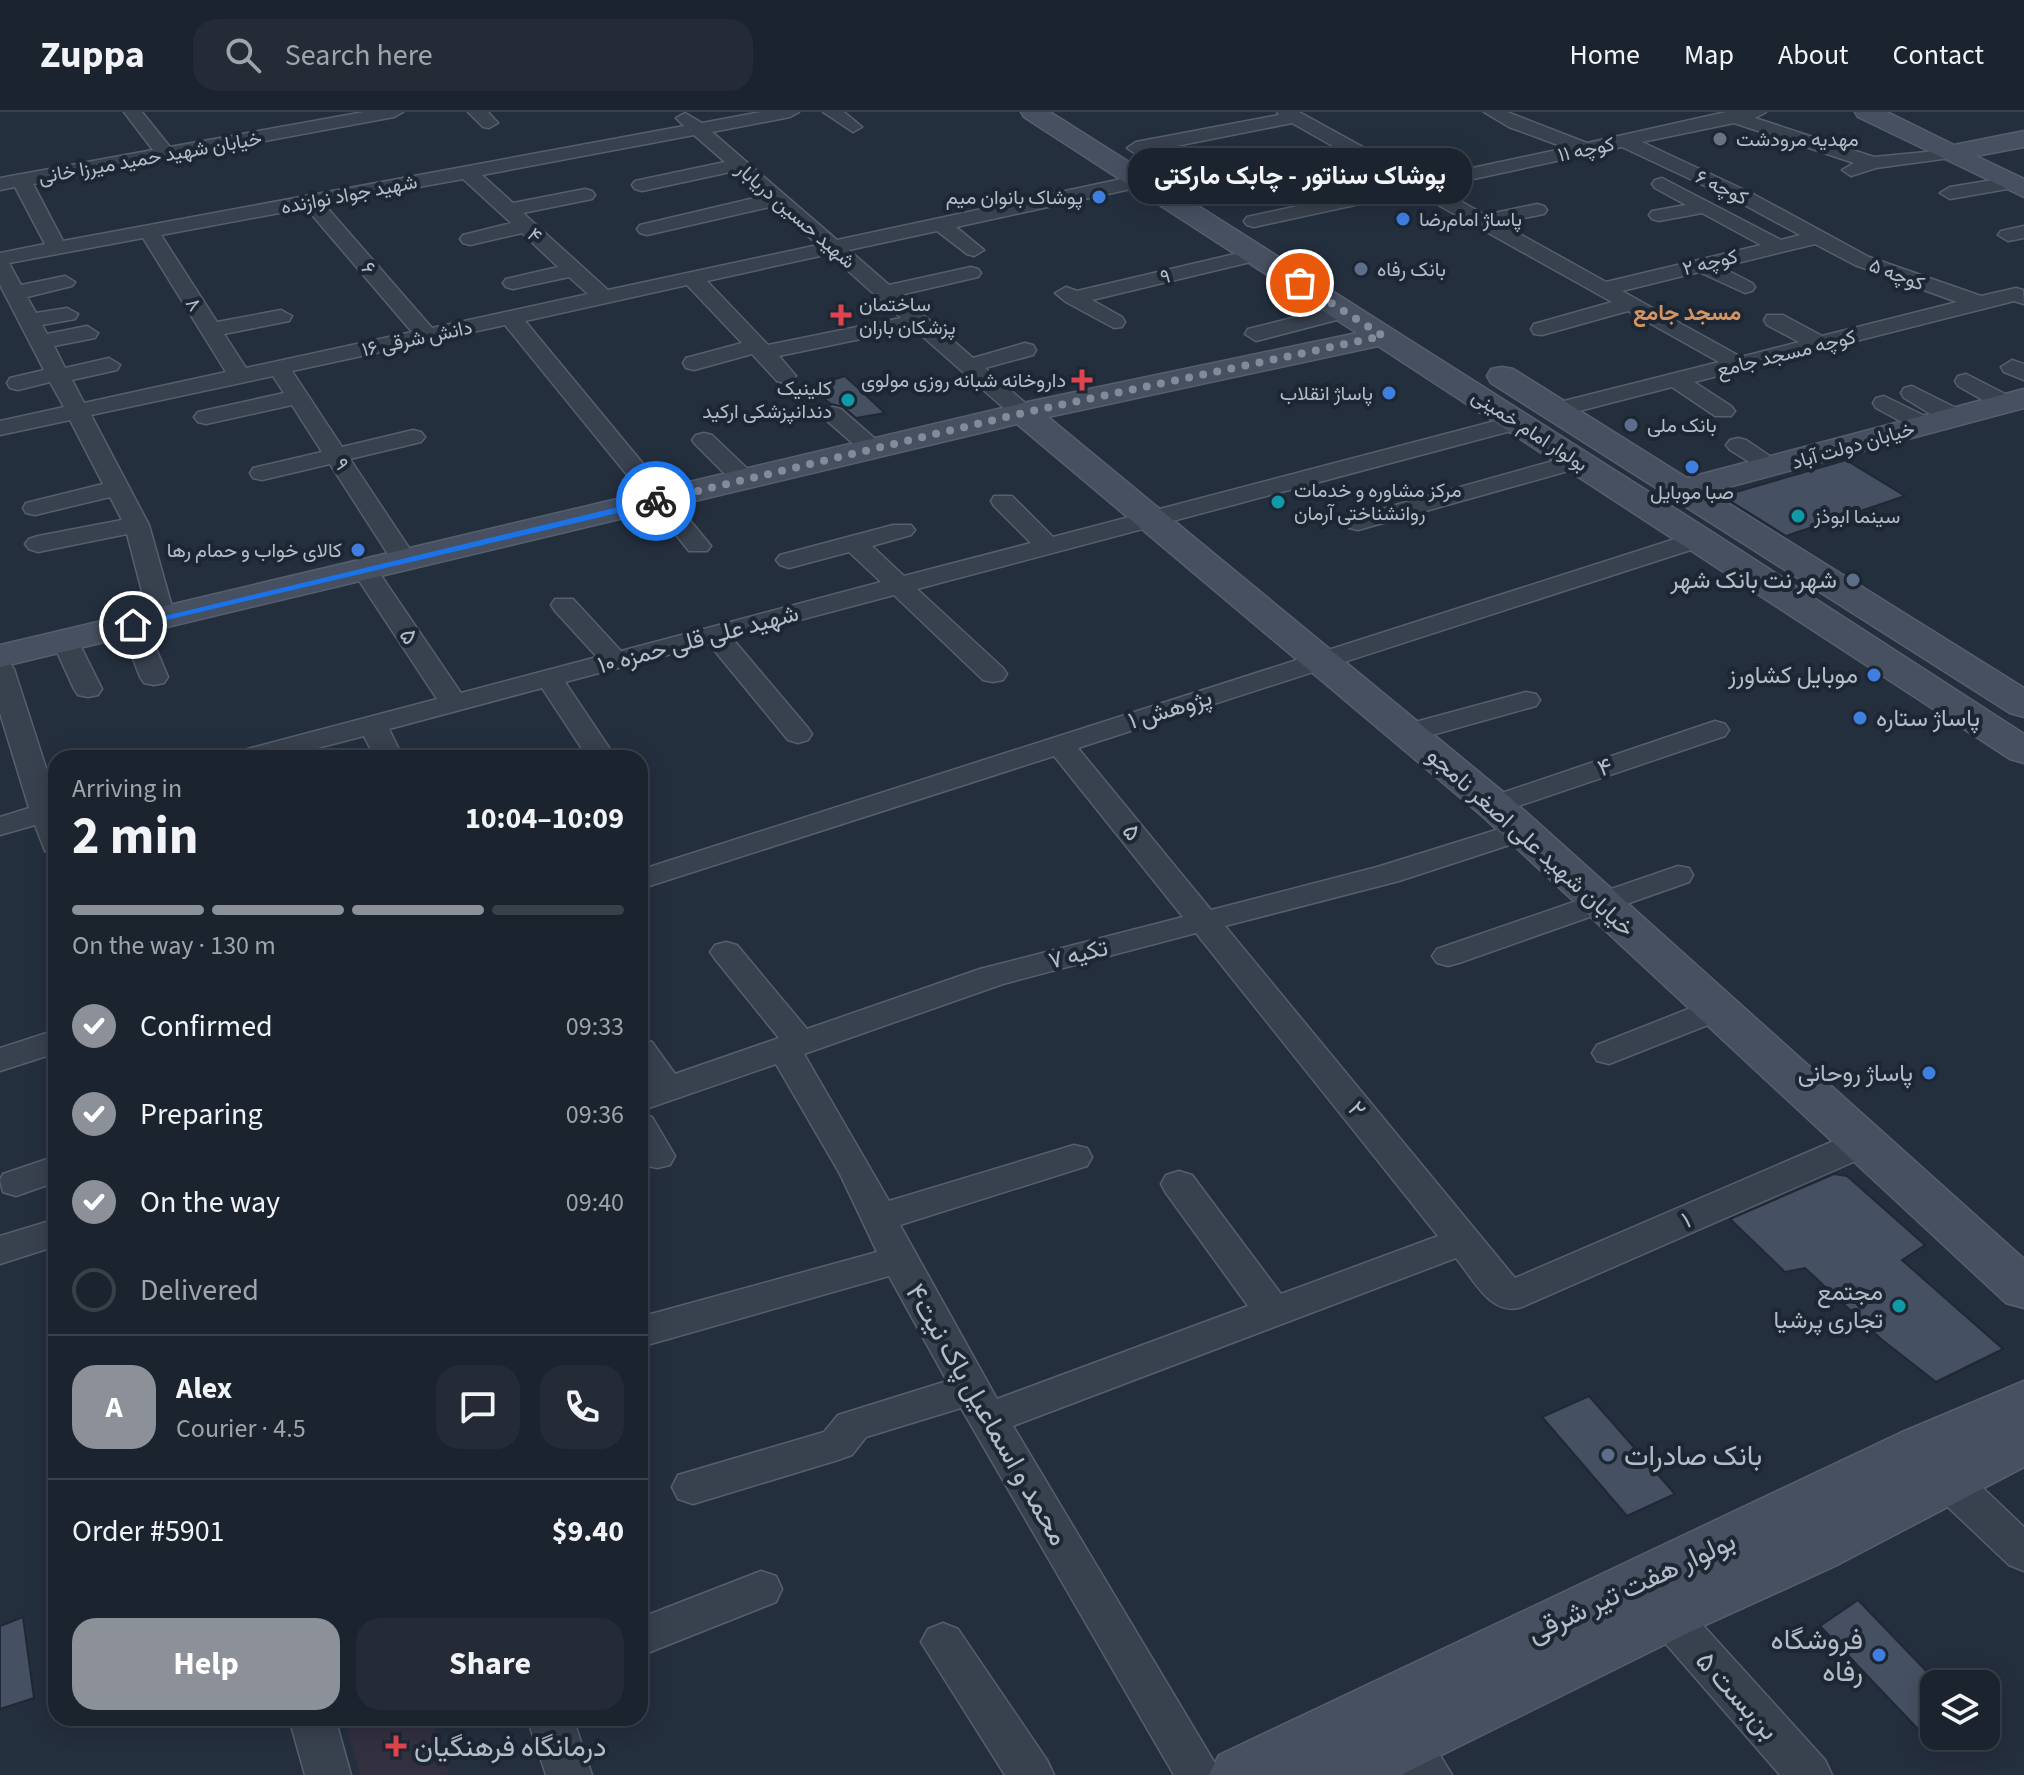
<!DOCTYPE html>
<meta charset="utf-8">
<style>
:root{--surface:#1b232e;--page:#242b36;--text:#f1f3f6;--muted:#a0a4aa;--line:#39404a;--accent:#8c9099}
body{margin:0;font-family:"Source Sans 3",Vazirmatn,sans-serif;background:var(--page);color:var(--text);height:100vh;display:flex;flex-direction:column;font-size:30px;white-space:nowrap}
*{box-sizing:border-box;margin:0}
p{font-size:26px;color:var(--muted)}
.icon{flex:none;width:44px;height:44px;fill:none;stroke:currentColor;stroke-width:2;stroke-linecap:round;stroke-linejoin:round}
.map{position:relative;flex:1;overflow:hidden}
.side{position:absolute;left:48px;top:638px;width:600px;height:976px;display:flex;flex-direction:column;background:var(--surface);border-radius:24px;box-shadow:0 4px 20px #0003,0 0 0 2px var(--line)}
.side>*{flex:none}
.controls{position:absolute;left:1920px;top:1558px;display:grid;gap:16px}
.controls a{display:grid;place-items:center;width:80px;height:80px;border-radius:16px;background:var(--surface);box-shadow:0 4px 20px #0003,0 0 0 2px var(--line);font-size:40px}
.pin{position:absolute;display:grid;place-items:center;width:68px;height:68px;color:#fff;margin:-34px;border:4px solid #fff;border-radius:50%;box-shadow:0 2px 8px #0007}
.courier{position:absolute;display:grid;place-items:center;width:80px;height:80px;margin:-40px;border:6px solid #1a73e8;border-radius:50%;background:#fff;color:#222;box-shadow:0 2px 10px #0007}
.bubble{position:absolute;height:56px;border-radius:24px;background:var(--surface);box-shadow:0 4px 20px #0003,0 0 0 2px var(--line);font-size:26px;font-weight:700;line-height:56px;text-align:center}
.summary em{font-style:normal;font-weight:700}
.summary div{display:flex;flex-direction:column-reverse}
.summary{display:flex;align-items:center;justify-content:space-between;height:136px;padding:0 24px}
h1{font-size:52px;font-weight:700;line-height:60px}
.bar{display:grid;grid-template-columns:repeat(4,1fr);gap:12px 8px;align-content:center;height:96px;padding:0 24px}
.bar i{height:10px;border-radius:6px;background:var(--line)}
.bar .current{background:var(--accent)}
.bar p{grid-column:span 4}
.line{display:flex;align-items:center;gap:20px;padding:0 24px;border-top:2px solid var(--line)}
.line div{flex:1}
.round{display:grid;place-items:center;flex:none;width:84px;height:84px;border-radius:24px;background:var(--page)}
ol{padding:0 24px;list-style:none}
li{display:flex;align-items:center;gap:24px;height:88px}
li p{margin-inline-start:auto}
li .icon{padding:8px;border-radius:50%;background:var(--accent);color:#fff;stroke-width:4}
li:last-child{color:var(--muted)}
li i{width:44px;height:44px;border:4px solid var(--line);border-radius:50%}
.button{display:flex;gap:16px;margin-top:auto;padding:16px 24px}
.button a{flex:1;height:92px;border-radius:24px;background:var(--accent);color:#fff;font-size:32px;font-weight:700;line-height:92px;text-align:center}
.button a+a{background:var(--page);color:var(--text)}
header{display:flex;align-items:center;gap:48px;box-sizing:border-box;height:112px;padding:0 40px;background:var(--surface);border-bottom:2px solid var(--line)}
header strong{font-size:38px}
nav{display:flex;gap:44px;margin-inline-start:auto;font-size:28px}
.search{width:560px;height:72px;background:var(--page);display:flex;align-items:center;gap:20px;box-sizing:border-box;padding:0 28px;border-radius:24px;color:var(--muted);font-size:30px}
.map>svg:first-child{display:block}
</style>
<header>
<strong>Zuppa</strong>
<div class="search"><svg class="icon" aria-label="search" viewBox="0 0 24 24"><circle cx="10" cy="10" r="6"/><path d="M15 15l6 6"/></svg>Search here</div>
<nav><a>Home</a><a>Map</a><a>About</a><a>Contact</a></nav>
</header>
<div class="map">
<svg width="2024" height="1663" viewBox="0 0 2024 1663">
<rect width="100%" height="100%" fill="#242f3e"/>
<path fill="#32303f" d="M344 1606H432L449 1663H360Z"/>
<path fill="#455162" stroke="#1f2835" stroke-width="2" d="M845 264 885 301 856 306 843 295 831 292 808 275Z
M1846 348 1905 384 1786 424 1722 384Z
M1834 1062 1847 1064 1925 1133 1902 1148 2003 1237 1936 1270 1881 1227 1805 1156 1785 1160 1730 1107Z
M1589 1284 1675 1382 1627 1404 1542 1305Z
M1858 1488 1934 1567V1634L1820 1514Z
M23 1505 34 1586 0 1597V1514Z"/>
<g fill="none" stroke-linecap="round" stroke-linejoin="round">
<g stroke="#565f6c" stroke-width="3">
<path id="street" d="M124 0H142L170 35 364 0H403L394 5 33 72 63 129 684 14 676 6 685 1 702 11 761 0H799L790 5 712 20 837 128 1140 63 1150 69 1140 75 956 115 984 138 974 144 967 142 937 119 849 138 889 173 971 155 978 157 981 161 978 165 900 183 973 246 1025 231 1033 233 1036 238 1033 243 985 256 1031 296 1035 301 1031 306H1015L913 216 779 244 796 264 785 271 777 269 752 242 694 258 686 256 683 251 686 246 742 231 687 173 525 209 707 429 711 434 707 439H689L505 213 292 259 342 335 413 318 421 320 425 325 421 330 350 347 417 448 413 453H395L330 352 262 368 253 366 250 361 253 356 322 340 292 293 206 312 198 310 194 305 198 300 284 281 273 264 91 303 149 413 175 506 171 512H153L149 506 127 422 38 440 29 437 25 432 29 427 38 424 122 408 110 385 35 403 26 401 23 396 26 391 103 372 70 308 0 323V309L64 295 50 270 18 278 10 276 7 271 10 266 44 258 0 173V141L45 132 15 75 0 78V66L153 38ZM694 23 725 50 635 69 632 73 635 77 642 79 735 59 763 84 640 113 637 117 640 121 647 123 774 94 818 133 608 178 523 101 592 87 595 83 592 79 585 77 513 91 482 63ZM463 67 511 111 463 123 460 127 463 131 470 133 522 121 558 155 506 167 503 171 506 175 513 177 569 165 588 182 432 216 324 92ZM306 96 412 220 246 256 224 222 289 209 292 204 281 198 217 210 161 123ZM143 126 226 260 84 291 72 268 117 258 120 253 109 246 65 256 54 234 95 226 98 221 87 214 47 222 42 213 75 207 78 202 67 196 36 201 27 185 72 174 75 170 65 164 21 173 9 151ZM829 142 901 206 768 233 707 169Z
M468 0H488L498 11 489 16 483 15Z
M823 0H844L862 15 853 20Z
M1277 0H1299L1421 67 1566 36 1509 15 1484 0H1507L1587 31 1726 0H1766L1755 6 1874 45 1957 37 1959 41 1957 45 1876 56 1851 64 1842 58 1854 51 1734 11 1642 30 1753 82 1869 145 1981 184 2016 176 2023 178 2024 192 2014 189 1694 270 1731 294 1735 299 1731 304H1715L1672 275 1556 305 1548 303 1544 298 1548 293 1719 250 1628 199 1542 223 1534 222 1531 217 1534 212 1612 190 1415 80 1254 115 1247 113 1244 109 1247 105 1400 72 1292 11 1136 42 1127 36 1136 30 1279 3ZM1622 35 1739 90 1800 123 1781 128 1662 66 1655 68 1652 72 1655 76 1686 93 1652 99 1649 103 1652 107 1659 109 1702 101 1761 133 1606 170 1500 111 1544 102 1547 98 1544 94 1537 92 1485 103 1436 75ZM1815 132 1855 153 1957 190 1822 224 1783 203H1767L1764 208 1767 213 1799 230 1741 245 1622 179 1699 160 1745 181 1752 179 1755 175 1752 171 1721 155Z
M2011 65 2018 67 2021 71 2018 75 1950 87 1940 81 1950 75Z
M2024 114V126L2008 129 1998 123 2001 119Z
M1256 137 1263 139 1266 143 1263 147 1092 188 1122 205 1125 210 1122 215 1114 216 1066 190 1055 181 1066 175 1077 179Z
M1344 193 1352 194 1355 199 1352 204 1256 229 1245 222 1248 217Z
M2012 248 2024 252V268L2004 260 2001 255Z
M1966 262 2013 286 2016 291 2013 296H1997L1958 274 1955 269 1958 264Z
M1912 274 1964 300 1968 305 1964 310C1944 315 1921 295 1904 286L1901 281 1904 276Z
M1884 284 1933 308 1937 313 1933 318H1917L1876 296 1873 291 1876 286Z
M833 295 841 297 881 332 885 337 881 342H865L825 307 821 302 825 297Z
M1518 303 1526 305 1530 310 1526 315 917 477 1003 556 1007 562 1003 568 993 570 983 568 894 483 732 526 808 616 812 622 808 628 798 631 788 628 709 532 565 570 616 646H588L542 576 389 617 403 646H375L364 624 279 646H232L236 640 437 587 352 458 356 453H374L461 581 597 545 555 499 551 493 555 487H573L621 539 881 470 849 440 789 456 780 453 776 448 780 443 893 413H911L915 418 911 423 872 434 904 464 1031 431 994 394 991 389 994 384H1012L1053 425Z
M704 321 712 323 754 363 757 368 754 373H736L696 333 692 328 696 323Z
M1738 326 1746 328 1786 355 1782 360H1766L1730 338 1726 333 1730 328Z
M1578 342 1586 344 1590 349 1586 354 1358 418 1349 416 1346 411 1349 406Z
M1700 419 1709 422 1713 427 1709 432 1078 636 1211 798 1377 755 1512 713 1523 710 1534 713 1538 719 1534 725 1399 769 1225 814 1515 1166 1850 1022 1863 1019 1876 1022 1881 1031 1876 1040 1522 1195C1491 1205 1474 1168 1456 1146L1013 1314 1222 1663H1174L961 1296 866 1325 852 1343 838 1348 693 1392 678 1387 672 1375 678 1363 824 1320 838 1303 947 1269 889 1164 640 1235V1205L877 1140 840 1062 776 952 640 999V974L646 972 640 963V927L652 930 675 962 779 926 715 847 710 840 715 833 726 830 737 833 807 917 980 857 1183 805 1054 644 640 777V758ZM1196 821 1438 1124 1281 1182 1192 1063 1179 1059 1166 1063 1161 1072 1166 1081 1248 1194 997 1287 900 1113 1087 1054 1092 1045 1087 1036 1074 1033 889 1089 804 942 1003 872Z
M133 505 142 507 146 513 168 565 164 571 154 573 144 571 140 565 120 513 124 507Z
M65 521 75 523 102 577 98 583 88 585 78 583 74 577 52 529 55 523Z
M0 549 10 551 14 557 56 687V742L45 739 35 713 0 723V705L29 696 0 601Z
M1526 580 1536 582 1540 588 1536 594 1407 630 1397 627 1393 621 1397 615Z
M1715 609 1725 612 1729 618 1725 624 1504 699 1494 702 1484 699 1479 693 1484 687Z
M1678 754 1689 756 1693 763 1689 770 1459 851 1448 854 1437 851 1432 844 1437 837Z
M1716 886 1728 889 1733 897 1728 905 1609 952 1597 949 1592 941 1597 933Z
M56 918V941L0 959V936Z
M640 1002 652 1005 675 1044 670 1053 657 1056 644 1053 640 1045Z
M56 1044V1070L16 1084 3 1080 0 1068 3 1062Z
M56 1107V1134L0 1152V1124Z
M1946 1350 1961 1355 2024 1415V1459L2009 1453 1931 1379 1925 1367 1931 1355Z
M761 1459 776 1464 782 1477 776 1490 640 1544V1506Z
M1667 1485 1682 1490 1825 1648 1832 1663H1780L1652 1516 1645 1503 1652 1490Z
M943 1511 958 1517 1047 1648 1054 1663H1005L921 1530 928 1517Z
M289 1606H335L351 1663H305Z
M527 1606H573L592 1663H546Z
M1407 1609 1423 1615 1452 1663H1403L1384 1629 1391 1615Z"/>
</g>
<g stroke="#565f6c" stroke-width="3">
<path id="secondary" d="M1021 0H1050L1712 420 2024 622V651L2010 647 1378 234 1048 305 1508 684 2024 1147V1196L2006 1191 1480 702 1017 312 0 555V533L1023 291 1357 221 1024 5Z
M1855 0H1887L1954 33 2024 19V35L1976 44 2024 67V85L1858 5Z
M1502 255 1513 257 1687 366 2024 277V296L1710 380 2024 576V605L2010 601 1491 271 1487 264 1491 257Z
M2024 1269V1355L1835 1454 1688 1521 1401 1663H1209L1219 1643 1900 1321Z"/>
</g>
<use href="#street" fill="#38414e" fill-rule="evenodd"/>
<use href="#secondary" fill="#465061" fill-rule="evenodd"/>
</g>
<path fill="#1a73e8" d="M656 386 660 387V391L133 516 127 513Z"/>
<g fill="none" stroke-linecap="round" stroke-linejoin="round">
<path stroke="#828b98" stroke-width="8" stroke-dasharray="0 14.4" d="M656 389 1023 301 1383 224 1300 171"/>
</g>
<circle fill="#6b7280" stroke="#1d2633" stroke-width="3" cx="1720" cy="27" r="8"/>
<g fill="#3f7fe0" stroke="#1d2633" stroke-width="3">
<circle cx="1099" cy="85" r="8"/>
<circle cx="1403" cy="107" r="8"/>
<circle cx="1389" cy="281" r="8"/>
<circle cx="1692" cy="355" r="8"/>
<circle cx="358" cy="438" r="8"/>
<circle cx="1874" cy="563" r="8"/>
<circle cx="1860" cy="606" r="8"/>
<circle cx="1929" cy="961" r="8"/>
<circle cx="1879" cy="1543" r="8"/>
</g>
<g fill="#5c6f8a" stroke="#1d2633" stroke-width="3">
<circle cx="1361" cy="157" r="8"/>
<circle cx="1631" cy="313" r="8"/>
<circle cx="1853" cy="468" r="8"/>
<circle cx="1608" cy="1343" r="8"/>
</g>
<g fill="#e0444e" stroke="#1d2633" stroke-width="3">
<path d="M837 191h8v8h8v8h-8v8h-8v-8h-8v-8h8z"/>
<path d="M1078 256h8v8h8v8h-8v8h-8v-8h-8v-8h8z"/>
<path d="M392 1622h8v8h8v8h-8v8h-8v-8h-8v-8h8z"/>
</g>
<g fill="#0f9aa8" stroke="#1d2633" stroke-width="3">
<circle cx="848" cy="288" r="8"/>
<circle cx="1278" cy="390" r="8"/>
<circle cx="1798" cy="404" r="8"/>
<circle cx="1899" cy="1194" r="8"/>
</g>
<g text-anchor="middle" stroke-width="8" stroke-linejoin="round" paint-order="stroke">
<g font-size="20" fill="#b4bcc9" stroke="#1d2633" text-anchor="start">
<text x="1736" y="34">مهدیه مرودشت</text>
<text x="1083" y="92" text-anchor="end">پوشاک بانوان میم</text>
<text x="1419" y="114">پاساژ امام‌رضا</text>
<text x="1377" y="164">بانک رفاه</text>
<text x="859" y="199">ساختمان<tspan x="859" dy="23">پزشکان باران</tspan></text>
<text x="1066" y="275" text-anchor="end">داروخانه شبانه روزی مولوی</text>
<text x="832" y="283" text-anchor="end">کلینیک<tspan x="832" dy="23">دندانپزشکی ارکید</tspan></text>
<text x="1373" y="288" text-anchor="end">پاساژ انقلاب</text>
<text x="1647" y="320">بانک ملی</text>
<text x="1294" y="385">مرکز مشاوره و خدمات<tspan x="1294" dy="23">روانشناختی آرمان</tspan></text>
<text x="1692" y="387" text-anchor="middle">صبا موبایل</text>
<text x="1814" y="411">سینما ابوذز</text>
<text x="342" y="445" text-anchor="end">کالای خواب و حمام رها</text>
</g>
<g font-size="20" fill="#b4bcc9" stroke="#1d2633">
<text transform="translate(1586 37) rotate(-12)" y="7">کوچه ۱۱</text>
<text transform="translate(150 45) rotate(-10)" y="7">خیابان شهید حمید میرزا خانی</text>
<text transform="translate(1722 75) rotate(26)" y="7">کوچه ۶</text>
<text transform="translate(349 82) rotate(-11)" y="7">شهید جواد نوازنده</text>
<text transform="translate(796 103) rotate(41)" y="7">شهید حسین دریابار</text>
<text transform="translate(535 123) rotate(43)" y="7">۴</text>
<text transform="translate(1710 150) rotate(-14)" y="7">کوچه ۲</text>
<text transform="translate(369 156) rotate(49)" y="7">۶</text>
<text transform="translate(1897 162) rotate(21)" y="7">کوچه ۵</text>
<text transform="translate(1165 164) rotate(-13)" y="7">۹</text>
<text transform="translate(194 192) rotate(58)" y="7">۸</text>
<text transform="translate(417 226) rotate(-12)" y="7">دانش شرقی ۱۶</text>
<text transform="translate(1786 241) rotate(-14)" y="7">کوچه مسجد جامع</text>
<text transform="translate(1530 318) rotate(33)" y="7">بولوار امام خمینی</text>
<text transform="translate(1853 333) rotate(-16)" y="7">خیابان دولت آباد</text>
<text transform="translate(342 352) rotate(57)" y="7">۹</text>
</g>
<g font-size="22" font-weight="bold" fill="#d59563" stroke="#1d2633">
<text x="1687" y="208">مسجد جامع</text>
</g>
<g font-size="24" fill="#b4bcc9" stroke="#1d2633" text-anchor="end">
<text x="1837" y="476">شهر نت بانک شهر</text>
<text x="1858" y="571">موبایل کشاورز</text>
<text x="1876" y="614" text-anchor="start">پاساژ ستاره</text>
<text x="1913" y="969">پاساژ روحانی</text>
<text x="1883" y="1188">مجتمع<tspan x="1883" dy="28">تجاری پرشیا</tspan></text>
</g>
<g font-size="24" fill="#b4bcc9" stroke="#1d2633">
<text transform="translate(409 524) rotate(57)" y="8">۵</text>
<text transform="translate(698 527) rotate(-15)" y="8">شهید علی قلی حمزه ۱۰</text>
<text transform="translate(1170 597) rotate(-17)" y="8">پژوهش ۱</text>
<text transform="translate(1605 655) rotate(-19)" y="8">۴</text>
<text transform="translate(1132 720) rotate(51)" y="8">۵</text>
<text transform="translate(1531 730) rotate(42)" y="8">خیابان شهید علی اصغر نامجو</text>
<text transform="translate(1078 842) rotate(-14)" y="8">تکیه ۷</text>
<text transform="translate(1357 997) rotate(51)" y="8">۲</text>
<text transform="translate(1686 1108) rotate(-23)" y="8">۱</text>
</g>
<g font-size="28" fill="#b4bcc9" stroke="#1d2633">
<text transform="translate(988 1302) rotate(60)" y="10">محمد و اسماعیل پاک نیت۴</text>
<text transform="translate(1631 1474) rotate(-25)" y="10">بولوار هفت تیر شرقی</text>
<text transform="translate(1738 1583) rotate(48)" y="10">بن‌بست ۵</text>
</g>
<g font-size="28" fill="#b4bcc9" stroke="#1d2633" text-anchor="start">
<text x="1624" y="1353">بانک صادرات</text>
<text x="1863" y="1537" text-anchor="end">فروشگاه<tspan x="1863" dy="32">رفاه</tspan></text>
<text x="414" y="1644">درمانگاه فرهنگیان</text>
</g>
</g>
</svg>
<div class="controls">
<a><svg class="icon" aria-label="layers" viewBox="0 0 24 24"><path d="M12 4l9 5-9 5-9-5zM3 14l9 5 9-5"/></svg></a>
</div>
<div class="pin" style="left:1300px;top:171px;background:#ea580c"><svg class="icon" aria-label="bag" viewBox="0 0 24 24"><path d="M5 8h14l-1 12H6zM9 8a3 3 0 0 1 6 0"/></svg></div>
<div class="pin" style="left:133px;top:513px;background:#1f2937"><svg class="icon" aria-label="home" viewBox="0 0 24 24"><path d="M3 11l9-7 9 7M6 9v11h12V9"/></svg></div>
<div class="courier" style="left:656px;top:389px"><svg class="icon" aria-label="bike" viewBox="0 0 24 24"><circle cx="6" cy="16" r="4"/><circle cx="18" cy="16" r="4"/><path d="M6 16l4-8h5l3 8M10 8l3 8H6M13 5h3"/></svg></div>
<div class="bubble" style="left:1128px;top:36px;width:344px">پوشاک سناتور - چابک مارکتی</div>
<section class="side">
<div class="summary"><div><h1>2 min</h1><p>Arriving in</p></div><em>10:04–10:09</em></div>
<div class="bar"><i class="current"></i><i class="current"></i><i class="current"></i><i></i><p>On the way · 130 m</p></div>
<ol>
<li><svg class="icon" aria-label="check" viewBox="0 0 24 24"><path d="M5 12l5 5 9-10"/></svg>Confirmed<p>09:33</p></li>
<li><svg class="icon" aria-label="check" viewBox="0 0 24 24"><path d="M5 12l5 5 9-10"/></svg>Preparing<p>09:36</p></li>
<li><svg class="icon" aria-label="check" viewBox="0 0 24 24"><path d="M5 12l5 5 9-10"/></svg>On the way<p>09:40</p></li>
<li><i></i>Delivered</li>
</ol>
<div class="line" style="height:144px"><b class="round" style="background:var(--accent);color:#fff">A</b><div><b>Alex</b><p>Courier · 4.5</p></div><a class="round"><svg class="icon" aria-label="chat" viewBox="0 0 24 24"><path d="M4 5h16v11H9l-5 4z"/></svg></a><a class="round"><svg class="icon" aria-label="phone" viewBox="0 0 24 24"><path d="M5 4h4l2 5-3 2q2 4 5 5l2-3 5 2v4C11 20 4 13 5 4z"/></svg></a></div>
<div class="line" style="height:104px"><div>Order #5901</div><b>$9.40</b></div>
<div class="button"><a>Help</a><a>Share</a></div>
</section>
</div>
